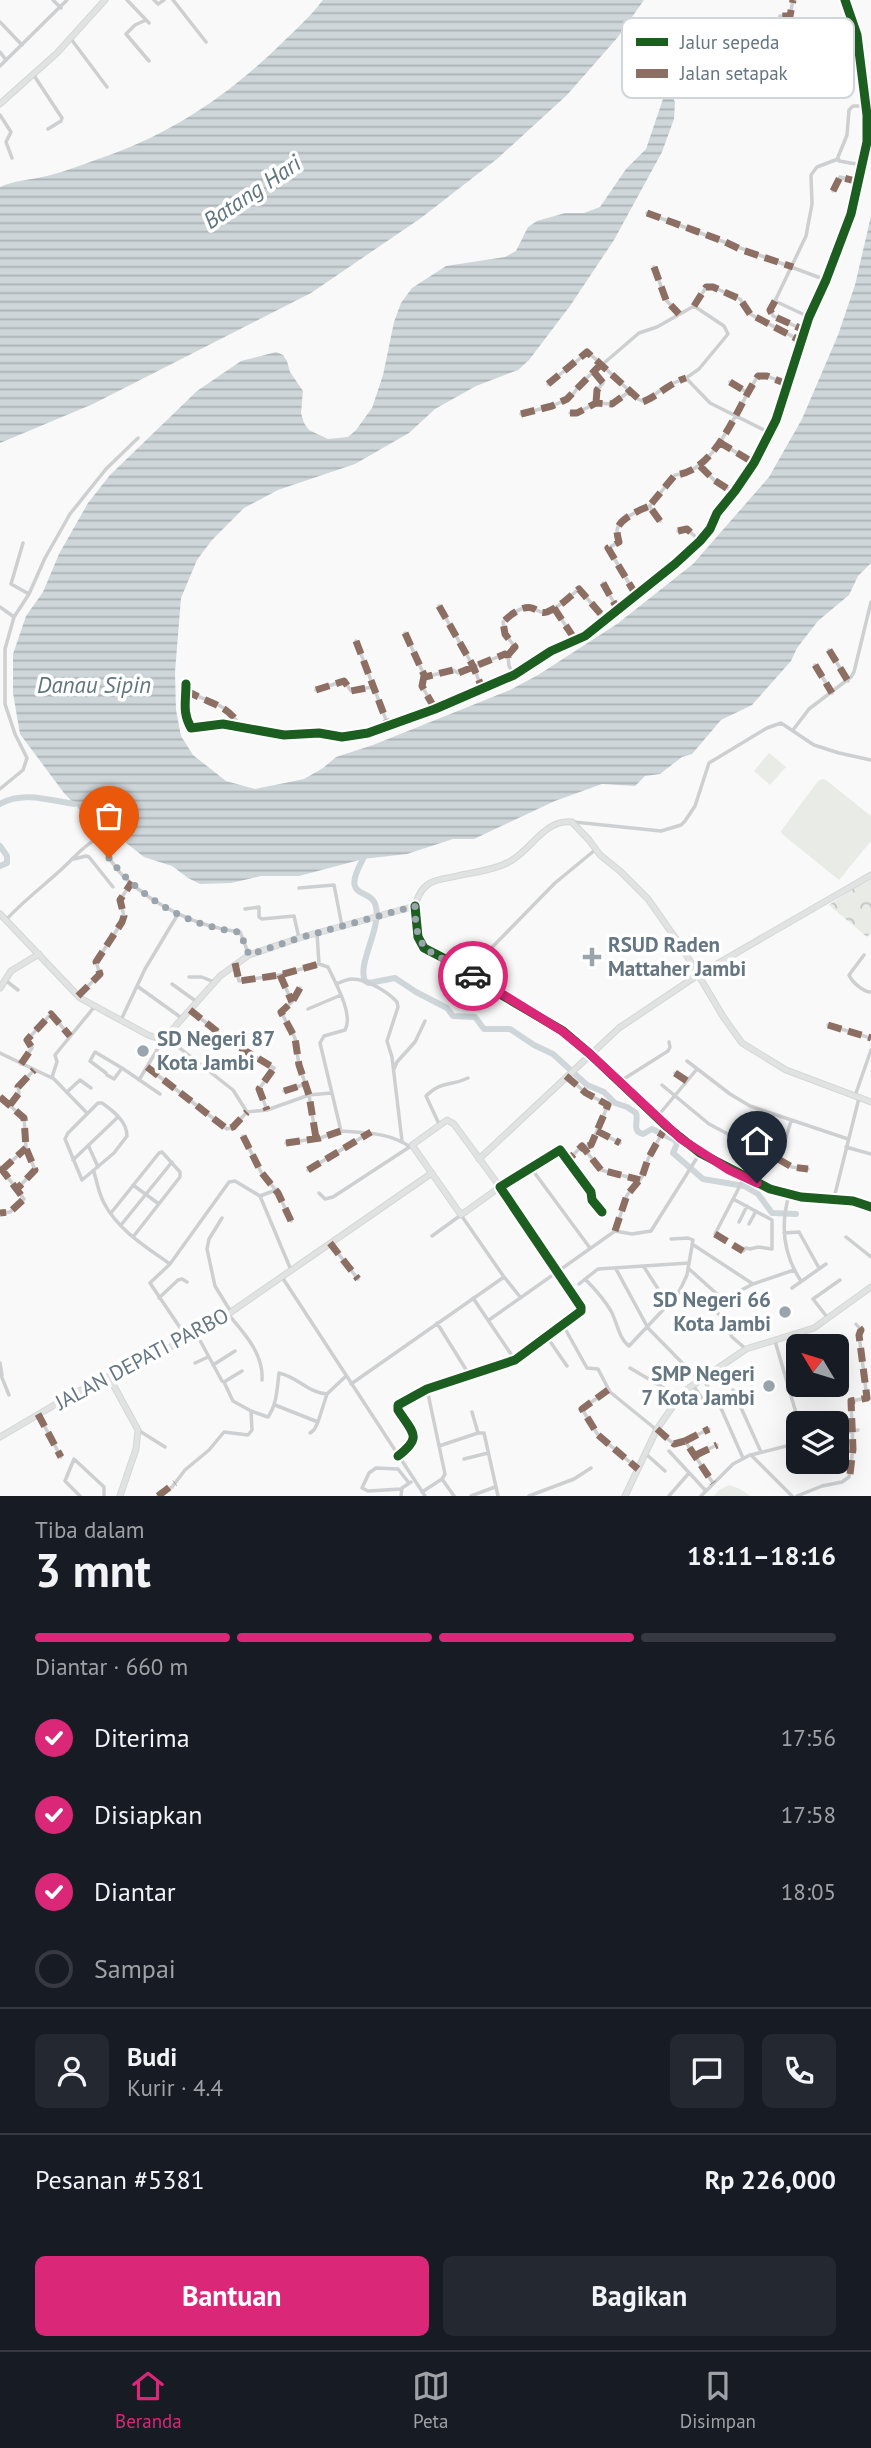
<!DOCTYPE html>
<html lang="id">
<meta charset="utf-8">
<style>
:root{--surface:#171b24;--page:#242831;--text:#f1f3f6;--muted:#9ea1a6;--line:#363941;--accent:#db2777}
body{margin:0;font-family:"PT Sans",sans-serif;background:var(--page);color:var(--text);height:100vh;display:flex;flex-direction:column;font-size:26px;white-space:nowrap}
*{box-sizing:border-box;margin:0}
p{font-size:23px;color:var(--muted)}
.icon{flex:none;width:38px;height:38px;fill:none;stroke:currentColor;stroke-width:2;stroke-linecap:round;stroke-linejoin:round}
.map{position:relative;height:1496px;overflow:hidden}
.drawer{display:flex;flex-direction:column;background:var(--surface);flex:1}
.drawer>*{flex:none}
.needle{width:46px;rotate:308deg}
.fabs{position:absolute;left:786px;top:1334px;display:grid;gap:14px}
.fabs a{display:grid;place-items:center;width:63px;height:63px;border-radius:10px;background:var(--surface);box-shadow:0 7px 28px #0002;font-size:35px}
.pin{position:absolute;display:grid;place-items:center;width:60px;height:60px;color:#fff;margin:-72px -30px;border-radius:50% 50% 50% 0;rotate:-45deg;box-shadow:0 0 7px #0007}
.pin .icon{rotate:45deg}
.courier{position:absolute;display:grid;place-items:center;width:70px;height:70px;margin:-35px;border:5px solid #db2777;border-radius:50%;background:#fff;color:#222;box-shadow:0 2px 9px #0007}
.summary em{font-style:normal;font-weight:700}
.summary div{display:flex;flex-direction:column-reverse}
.summary{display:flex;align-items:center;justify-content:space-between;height:119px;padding:0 35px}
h1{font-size:46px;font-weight:700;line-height:52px}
.bar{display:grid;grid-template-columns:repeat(4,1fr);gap:10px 7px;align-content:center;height:84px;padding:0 35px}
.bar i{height:9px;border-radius:5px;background:var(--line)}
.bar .active{background:var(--accent)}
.bar p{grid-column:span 4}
.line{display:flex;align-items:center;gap:18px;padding:0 35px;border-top:2px solid var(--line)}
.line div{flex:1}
.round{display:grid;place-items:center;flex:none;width:74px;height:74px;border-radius:10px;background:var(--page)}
ol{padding:0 35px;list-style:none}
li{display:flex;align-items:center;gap:21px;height:77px}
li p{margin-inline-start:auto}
li .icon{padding:7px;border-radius:50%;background:var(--accent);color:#fff;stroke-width:4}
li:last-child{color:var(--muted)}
li i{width:38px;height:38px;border:4px solid var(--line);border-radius:50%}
.primary-button{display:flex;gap:14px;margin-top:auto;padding:14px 35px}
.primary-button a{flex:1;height:80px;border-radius:10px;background:var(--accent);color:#fff;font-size:28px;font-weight:700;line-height:80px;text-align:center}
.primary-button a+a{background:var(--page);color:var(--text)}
.tabs{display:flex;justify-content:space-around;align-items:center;height:98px;border-top:2px solid var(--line);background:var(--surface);font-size:19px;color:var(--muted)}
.tabs a{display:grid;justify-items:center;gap:4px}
.tabs .active{color:var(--accent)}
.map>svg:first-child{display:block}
</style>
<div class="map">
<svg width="871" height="1496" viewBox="0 0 871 1496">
<defs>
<pattern id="park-crowns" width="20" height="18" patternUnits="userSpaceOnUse" patternTransform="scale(1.75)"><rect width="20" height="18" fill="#e8ebe6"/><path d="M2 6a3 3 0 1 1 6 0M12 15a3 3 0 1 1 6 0" fill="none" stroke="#c0c3c0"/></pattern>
<pattern id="water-rules" width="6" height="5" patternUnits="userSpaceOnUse" patternTransform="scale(1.75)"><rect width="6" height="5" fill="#ced6d9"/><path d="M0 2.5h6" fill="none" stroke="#abb2b5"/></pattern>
</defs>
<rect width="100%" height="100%" fill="#f9f9f9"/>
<path fill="#e8ebe6" d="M769 753 786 767 770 785 754 771Z
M822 779 826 780 871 816V841L839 880 782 834 781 831 818 781Z
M729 1485 740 1489 750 1496H714L719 1490Z"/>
<path fill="url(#park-crowns)" d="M871 879V933L867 937 829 905 862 882Z"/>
<path fill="url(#water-rules)" d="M323 0H644L618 37 567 95 497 159 421 218 311 293 93 404 0 443V187C15 180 30 180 47 176 64 172 81 165 98 159 169 136 229 95 282 43 296 29 311 16 323 0Z
M671 94 675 102 674 119 662 152 614 240 570 306 529 360 518 370 476 386 435 409 409 433 355 464 278 490 244 508 212 540 197 560 181 598 175 672 176 710 181 736 193 755 226 781 255 789 304 779 323 768 336 757 373 745 510 690 538 675 617 624 693 564 769 477 802 419 838 335 855 285 871 216V563L858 576 849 595 818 621 797 648 791 661 752 705 721 720 692 754 682 757 660 774 645 776 635 786 602 784 555 801 474 839H453L407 854 363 859 299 876H261L231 883 200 884 188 878 172 866 144 857 111 831 83 813 64 793 20 734 13 693V654L26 616 43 592 59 554 88 503 110 475 197 391 241 361 276 352 283 355 287 361 290 372 303 391 301 413 304 423 309 430 328 439 348 437 356 430 372 408 383 375 394 322 401 303 412 288 446 266 505 257 516 251 528 227 537 221 565 213H584L600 207 626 169 646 149 664 96Z"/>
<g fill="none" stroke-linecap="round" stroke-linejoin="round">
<path stroke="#ced6d9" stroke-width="6" d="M0 804C22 791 49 800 74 804
M0 846 7 856V863L0 866
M363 859C339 902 372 886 376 907 381 929 357 964 365 981L369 983 395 978 416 992 447 1008 453 1016 475 1017 484 1029H510L534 1045 553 1054 587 1085 604 1092 615 1103 627 1107 636 1113C639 1121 631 1131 643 1134L652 1129 675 1140 677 1144 673 1153 703 1179 744 1186 758 1194 772 1213 796 1214"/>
<g stroke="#d5d6d7" stroke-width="7">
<path id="secondary" d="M0 104 57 53 105 0
M0 914 80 998 148 1035 163 1040 220 976 249 955 299 938 415 906
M0 988 11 971 39 954
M871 1102 786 1070 742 1043 724 1018 681 946 648 899 620 871 600 855 589 840 572 822C543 819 531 852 507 863 493 870 477 872 461 875 452 878 439 878 430 883 411 895 410 929 422 946 429 955 445 958 454 963 467 970 477 980 489 988 504 997 520 1005 535 1014 607 1058 655 1130 729 1170 751 1181 774 1192 798 1197 823 1201 847 1197 871 1207
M447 1120 454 1124 500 1187 461 1215 412 1145Z
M479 1159 619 1028 698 975 871 875
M109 1377 138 1430 136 1449 120 1496
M0 1437 73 1394 167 1349 228 1314 432 1173
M625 1496 657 1429 678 1399 689 1388 746 1349 814 1328 871 1287"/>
</g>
<path stroke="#cecfd0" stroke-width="3.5" d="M53 0 61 8
M127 0 149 23
M154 0 158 4 164 0
M173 0 206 42
M146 20 135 25 126 34 149 61
M0 22 22 45
M775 34 780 16H790L793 0
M71 39 107 87
M817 39 822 22 851 20
M0 52 6 60
M0 66 67 0
M33 74 62 118 61 121 48 129
M0 115 11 132 6 142 12 158
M862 165 839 161 838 157 847 135 849 110 853 106H866
M833 191 840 177 859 182
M647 213 826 280
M654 267 666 300 679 314
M775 301 770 310 773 316 804 330
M809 317 775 301 806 236 812 204 811 175 817 167 838 159
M594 372 603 383 597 390 596 403
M686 378 710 403 770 433
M730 382 748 393
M548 384 588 352 638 399 645 402 666 386 686 378 699 369 728 334 724 326 694 306
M570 413H577L596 403 612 404 630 391
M521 414 552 406 570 398 582 382 639 333 657 327 694 306 707 286 713 287 740 299 750 314 801 341
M719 442 754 463
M700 466 714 480 734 492
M660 521 650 507 651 504 675 475C717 471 736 408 758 376H767L787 384
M678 531 687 529 700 541
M23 543 11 584 29 594
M603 583 618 610
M636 595 608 548 619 542C618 538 617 534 617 530 619 519 641 509 650 506
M439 606 473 666 482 688
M0 607 14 617
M554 608 576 641
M405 633 425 677 453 670 458 673 505 654 508 655 509 666 514 675
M356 641 388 725
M829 650 848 681
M508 655 515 647 505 634 503 622C509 616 522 605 532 608 538 610 540 614 547 612 560 607 569 597 579 589L606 620
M815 665 832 693
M424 676 422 686 435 709
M186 684C186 701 182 712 191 728L223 724 284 735 319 733 342 737 368 733 435 709 514 675 551 651 585 636 675 564 700 541 710 529 717 513 735 491 754 463 776 420 809 317 826 280 851 214 867 142V115L857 35 845 0
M316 690 344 681 351 691 372 687
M187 691C206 702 228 703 239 725
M793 730 809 709 851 677 854 672 871 602
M0 789 23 770 27 758 15 734 5 704V649L14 617 29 594 45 558 70 514 106 469 138 438
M574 822 661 831 681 825 685 821 695 806 709 763 767 728 781 723 814 745 839 753 871 760
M74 859 86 856 89 857 113 887
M299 888 334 885 342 926
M245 909 259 907V917L262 919 294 916 299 938
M6 920C24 900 45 885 65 866 75 857 82 847 95 840L98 842C107 854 114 867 124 877 156 907 198 927 240 932L249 955
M317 933 319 964 328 967C335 982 354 1015 345 1030L324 1036 320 1043 341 1131C365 1133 389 1132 410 1147
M864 955 849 975C852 982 863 992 871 992
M235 965 239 981 280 975 319 964
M468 972 555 883 595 850
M280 975 292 1002
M189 977H202L214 982
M5 980 18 990
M172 984 197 1002
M336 984C341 982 347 979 352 979 367 979 388 992 397 1002L398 1007 387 1041 392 1057 402 1141
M137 986 183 1019
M300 988 292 1002 281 1012 295 1038 299 1065 309 1095 316 1138
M78 996 100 974 96 962 122 922 124 916 120 900 131 883
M308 1009 341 995
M190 1010 229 1041 274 1068 259 1089 267 1110
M121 1020 145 969 178 914
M828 1025 871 1038
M167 1038 233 1090 247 1112 267 1110 309 1095 331 1093
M0 1053 52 1078
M687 1061 730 1094 750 1106 848 1139
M21 1064 32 1048 27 1040 51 1014 70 1036
M147 1067 227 1129 233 1127 247 1112
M122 1068 160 1094
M394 1069 397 1062 415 1042 425 1021
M106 1073 90 1061 95 1052 122 1068 114 1079 107 1075
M675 1073 687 1081
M568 1077 586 1093 608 1105 591 1145 584 1147
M139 1080 163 1040
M619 1082 668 1051 670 1047 669 1042
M662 1085 709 1124 775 1159 780 1157 791 1121
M68 1091 80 1080 91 1088
M284 1091 306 1084
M855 1096 871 1050
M0 1097 24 1118 26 1148 35 1170 17 1189
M98 1103H102C113 1111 127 1121 127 1136L114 1153 82 1180 65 1139 68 1133Z
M10 1105 19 1093 18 1087 34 1070
M87 1113 52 1077 57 1062 55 1055 95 1006
M657 1117 697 1069
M440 1126 426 1096C443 1080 449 1087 468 1078
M597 1131 620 1143
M243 1136 261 1172 278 1193 291 1221
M286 1143 320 1138 341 1131
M89 1147 98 1167
M846 1147 871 1154
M569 1159 582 1146 601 1170 640 1180
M778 1159 792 1167 808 1169
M73 1160 118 1117
M0 1167 24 1199 10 1212 0 1213
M531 1168 590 1248
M2 1170 26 1148
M308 1170 369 1133
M94 1172C97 1182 99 1194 104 1203 118 1230 146 1247 170 1264
M133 1185 159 1204
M319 1193 325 1199 333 1197 411 1146
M789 1195C780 1226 783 1254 801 1281
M260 1196 291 1270
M834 1198 859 1098
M735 1200 772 1220V1249L758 1247 750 1249 746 1248 743 1251
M111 1213 159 1153 162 1152 180 1172V1177L133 1237
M222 1218 209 1239 207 1249 215 1286 231 1312
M739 1222 747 1206
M749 1224 756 1211
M121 1225 172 1162
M615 1231 632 1234 651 1231 700 1153
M784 1233 799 1232 819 1268
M715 1234 744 1178
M846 1237 871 1257
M330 1243 358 1279
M692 1244 753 1284
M644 1267 669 1306
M688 1268 717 1294 726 1298 753 1284 794 1270
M616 1269 648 1328 700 1381
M282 1277 425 1496
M505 1278 521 1298
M585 1279C595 1289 604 1299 611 1311 617 1322 619 1339 629 1346L678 1294 687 1275 693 1240 688 1238 671 1239
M579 1284 598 1269 689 1263
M792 1288 826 1264
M696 1295 721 1316 732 1337 746 1349
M159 1298 178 1280 182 1279 187 1282
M473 1298 515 1360
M228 1314C244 1333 264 1354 262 1380
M827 1317 813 1299 840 1280
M489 1320 615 1231 627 1195 642 1177 648 1159 666 1126
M437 1323 470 1376
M563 1325 587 1368 598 1369 610 1392 674 1444 685 1441 713 1483
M196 1333 222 1381 224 1382 242 1371
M547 1337 567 1366
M187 1338 150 1283 170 1264 229 1182 235 1181 260 1196 276 1190
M775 1341 799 1423
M0 1363 2 1375
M195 1363 208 1357
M213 1365 235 1351
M630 1368 664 1388 678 1399
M0 1373 9 1395
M703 1379 720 1406 743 1458
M351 1384 504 1277 461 1215 432 1236
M693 1385 705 1403
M608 1390 582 1409 598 1435 638 1469
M733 1390 761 1452
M275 1405 318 1422 327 1394 346 1376
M251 1411 268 1417C277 1404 277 1389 279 1373 298 1377 308 1393 327 1394
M472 1412 478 1433
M38 1414 61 1457
M799 1420 831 1415
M138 1430 165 1447
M310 1433 314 1430 318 1422
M478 1433H484L498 1496
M836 1435 858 1430
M685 1441 709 1429
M439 1446 478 1433
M669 1451 706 1491
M646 1454 665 1471
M696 1455 717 1445
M398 1456C423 1437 413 1433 398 1410V1405L427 1389 515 1360 581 1311V1307L500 1187 560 1150 591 1192 592 1200 602 1212
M464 1459 488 1453
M442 1479 454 1496
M401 1489 368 1491 362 1488 369 1473 376 1468 398 1469 409 1483
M422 1492 442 1479 445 1474 427 1389
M80 1496 65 1481 74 1459 104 1487V1496
M158 1496 172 1487 185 1470 209 1450 224 1432 248 1435 252 1430 251 1411 233 1401 224 1382
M401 1496 402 1488 411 1482
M471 1496 495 1487
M529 1496 574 1479 591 1468
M669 1496 689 1473
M701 1496 733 1464 750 1455
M792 1496 751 1455 798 1443
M797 1496 822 1486 842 1482 849 1477 853 1449 851 1401 867 1398 859 1335 861 1330 856 1324"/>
<use href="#secondary" stroke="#e1e2e2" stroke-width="5"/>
<path stroke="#8d6e63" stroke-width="7" stroke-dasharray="14 7" stroke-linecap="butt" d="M775 34 780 16H790L793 0
M817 39 822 22 851 20
M833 191 840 177 859 182
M647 213 723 241 742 250 793 267
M654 267 666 300 679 314
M775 301 770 310 773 316 804 330
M694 306 706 287H713L740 299 750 314 801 341
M594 372 603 383 597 390 596 403
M730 382 748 393
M548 384 587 352 642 402C654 399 669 383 686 378
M570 413H577L596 403 612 404 630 391
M521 414 552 406 567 399 601 364
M719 442 754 463
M700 466 714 480 734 493
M660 521 650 507 651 504 675 475C717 471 736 408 758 376H767L787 384
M678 531 687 529 700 541
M603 583 618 610
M636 595 608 548 619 542C618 538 617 534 617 530 619 519 641 509 650 506
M439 606 473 666 482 688
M554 608 576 641
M405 633 425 677 453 670 458 673 505 654 508 655 509 662
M356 641 388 725
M829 650 848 681
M508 655 515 647 505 634 503 622C509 616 522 605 532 608 538 610 540 614 547 612 560 607 569 597 579 589L606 620
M815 665 832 693
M424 676 422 686 435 709
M186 690C205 703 227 703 239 725
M316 690 344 681 351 691 372 687
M235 963 239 981 280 975 319 964
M280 975 292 1002
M300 988 292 1002 281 1012 295 1038 299 1065 309 1095 316 1138
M78 996 100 974 96 962 122 922 124 916 120 900 132 882
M190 1010 229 1041 274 1068 259 1089 267 1110
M828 1025 871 1038
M21 1064 32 1048 27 1040 51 1014 70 1036
M147 1067 227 1129 233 1127 247 1112
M675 1073 687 1081
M566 1076 586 1093 608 1105 591 1145 584 1147
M284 1091 306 1084
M0 1097 24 1118 26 1148 35 1170 17 1189
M10 1105 19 1093 18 1087 34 1070
M597 1131 620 1143
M243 1136 261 1172 278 1193 291 1221
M286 1143 320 1138 341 1131
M778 1159 792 1167 808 1169
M573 1165 569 1159 582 1146 601 1170 640 1180
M0 1167 24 1199 10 1212 0 1213
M2 1170 26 1148
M308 1170 371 1132
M615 1231 627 1195 642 1177 648 1159 666 1126
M715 1234 743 1251
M330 1243 358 1279
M608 1390 582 1409 598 1435 638 1469
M38 1414 61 1457
M657 1429 674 1444 685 1441 713 1483
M685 1441 709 1429
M696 1455 717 1445
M850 1474 853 1449 851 1401 867 1398 859 1335 861 1330 856 1324
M158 1496 175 1483"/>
<g stroke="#fff" stroke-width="13">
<path id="cycleway" d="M186 684C186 701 182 712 191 728L223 724 284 735 319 733 342 737 368 733 435 709 514 675 551 651 585 636 675 564 700 541 710 529 717 513 735 491 754 463 776 420 809 317 826 280 851 214 867 142V115L857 35 845 0
M415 906 418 937 424 948 457 965 488 987 563 1031 590 1054 666 1126 700 1153 770 1189 801 1197 853 1201 871 1207
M398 1456C423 1437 413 1433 398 1410V1405L427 1389 515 1360 581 1311V1307L500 1187 560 1150 591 1192 592 1200 602 1212"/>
</g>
<use href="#cycleway" stroke="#1b5e20" stroke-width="9"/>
</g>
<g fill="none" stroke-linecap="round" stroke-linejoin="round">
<path stroke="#99a4ac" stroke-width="7" stroke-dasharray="0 12.6" d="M109 858C140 899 190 927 240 932L249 955 299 938 415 906C415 961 436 949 473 976"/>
<path stroke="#db2777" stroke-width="9" d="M473 976 562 1031 590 1054 681 1139 729 1170 757 1183"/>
</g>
<g fill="#99a4ac" stroke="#fff" stroke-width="2.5">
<path d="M588.5 946.5h7v7h7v7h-7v7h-7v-7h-7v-7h7z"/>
<circle cx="143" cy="1051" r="7"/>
<circle cx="785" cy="1312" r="7"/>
<circle cx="769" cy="1386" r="7"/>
</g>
<g text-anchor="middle" stroke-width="7" stroke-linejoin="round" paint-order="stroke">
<g font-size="21" font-weight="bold" fill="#657683" stroke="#fff" text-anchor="start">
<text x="608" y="952">RSUD Raden<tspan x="608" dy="24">Mattaher Jambi</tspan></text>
<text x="157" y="1046">SD Negeri 87<tspan x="157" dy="24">Kota Jambi</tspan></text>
<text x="771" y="1307" text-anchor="end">SD Negeri 66<tspan x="771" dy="24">Kota Jambi</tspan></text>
<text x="755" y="1381" text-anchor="end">SMP Negeri<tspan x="755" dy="24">7 Kota Jambi</tspan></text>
</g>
<g font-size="21" fill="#657683" stroke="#fff">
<text transform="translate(142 1359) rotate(-28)" y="7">JALAN DEPATI PARBO</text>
</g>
<g font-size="23" font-style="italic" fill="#60757c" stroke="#fff">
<text transform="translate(252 192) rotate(-34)" y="8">Batang Hari</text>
<text x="94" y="693">Danau Sipin</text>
</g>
</g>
<rect x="622" y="18" width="232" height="80" rx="10" fill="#fff" stroke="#d1d6da" stroke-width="2"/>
<rect x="636" y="38" width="32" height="8" fill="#1b5e20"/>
<rect x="636" y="69" width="32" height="9" fill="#8d6e63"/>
<g font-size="19" fill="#657683">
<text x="680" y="49">Jalur sepeda</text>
<text x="680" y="80">Jalan setapak</text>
</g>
</svg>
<div class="fabs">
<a><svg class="needle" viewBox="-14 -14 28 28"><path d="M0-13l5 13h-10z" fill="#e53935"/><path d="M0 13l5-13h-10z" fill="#9ea1a6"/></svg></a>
<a><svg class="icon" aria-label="layers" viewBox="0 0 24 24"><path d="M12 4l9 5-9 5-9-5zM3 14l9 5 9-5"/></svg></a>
</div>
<div class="pin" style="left:109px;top:858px;background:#ea580c"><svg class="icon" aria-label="bag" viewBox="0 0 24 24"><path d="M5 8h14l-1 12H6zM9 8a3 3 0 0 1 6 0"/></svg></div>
<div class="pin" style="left:757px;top:1183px;background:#1f2937"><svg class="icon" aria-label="home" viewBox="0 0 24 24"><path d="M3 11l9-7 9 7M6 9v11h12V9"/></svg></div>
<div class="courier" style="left:473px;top:976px"><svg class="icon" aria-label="car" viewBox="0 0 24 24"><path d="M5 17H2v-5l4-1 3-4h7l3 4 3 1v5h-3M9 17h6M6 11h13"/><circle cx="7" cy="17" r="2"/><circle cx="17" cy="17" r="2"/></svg></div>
</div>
<section class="drawer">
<div class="summary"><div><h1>3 mnt</h1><p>Tiba dalam</p></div><em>18:11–18:16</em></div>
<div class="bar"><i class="active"></i><i class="active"></i><i class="active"></i><i></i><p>Diantar · 660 m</p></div>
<ol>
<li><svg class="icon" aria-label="check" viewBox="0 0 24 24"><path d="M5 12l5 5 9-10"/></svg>Diterima<p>17:56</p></li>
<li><svg class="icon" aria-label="check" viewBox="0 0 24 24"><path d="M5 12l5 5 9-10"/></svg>Disiapkan<p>17:58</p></li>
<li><svg class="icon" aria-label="check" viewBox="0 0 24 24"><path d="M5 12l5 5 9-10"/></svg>Diantar<p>18:05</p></li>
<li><i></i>Sampai</li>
</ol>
<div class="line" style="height:126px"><a class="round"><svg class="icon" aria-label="person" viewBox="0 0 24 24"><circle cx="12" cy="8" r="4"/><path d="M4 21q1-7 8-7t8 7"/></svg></a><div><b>Budi</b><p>Kurir · 4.4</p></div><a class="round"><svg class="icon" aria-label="chat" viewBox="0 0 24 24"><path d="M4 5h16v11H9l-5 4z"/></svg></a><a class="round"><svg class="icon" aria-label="phone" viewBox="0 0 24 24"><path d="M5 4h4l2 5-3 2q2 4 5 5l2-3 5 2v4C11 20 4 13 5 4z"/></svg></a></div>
<div class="line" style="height:91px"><div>Pesanan #5381</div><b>Rp 226,000</b></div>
<div class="primary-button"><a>Bantuan</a><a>Bagikan</a></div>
</section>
<nav class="tabs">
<a class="active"><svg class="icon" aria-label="home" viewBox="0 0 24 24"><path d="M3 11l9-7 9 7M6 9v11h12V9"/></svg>Beranda</a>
<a><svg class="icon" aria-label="map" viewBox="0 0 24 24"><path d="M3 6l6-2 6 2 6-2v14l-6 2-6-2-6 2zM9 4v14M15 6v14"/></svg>Peta</a>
<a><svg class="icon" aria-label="saved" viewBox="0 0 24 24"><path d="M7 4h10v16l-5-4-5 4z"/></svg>Disimpan</a>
</nav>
